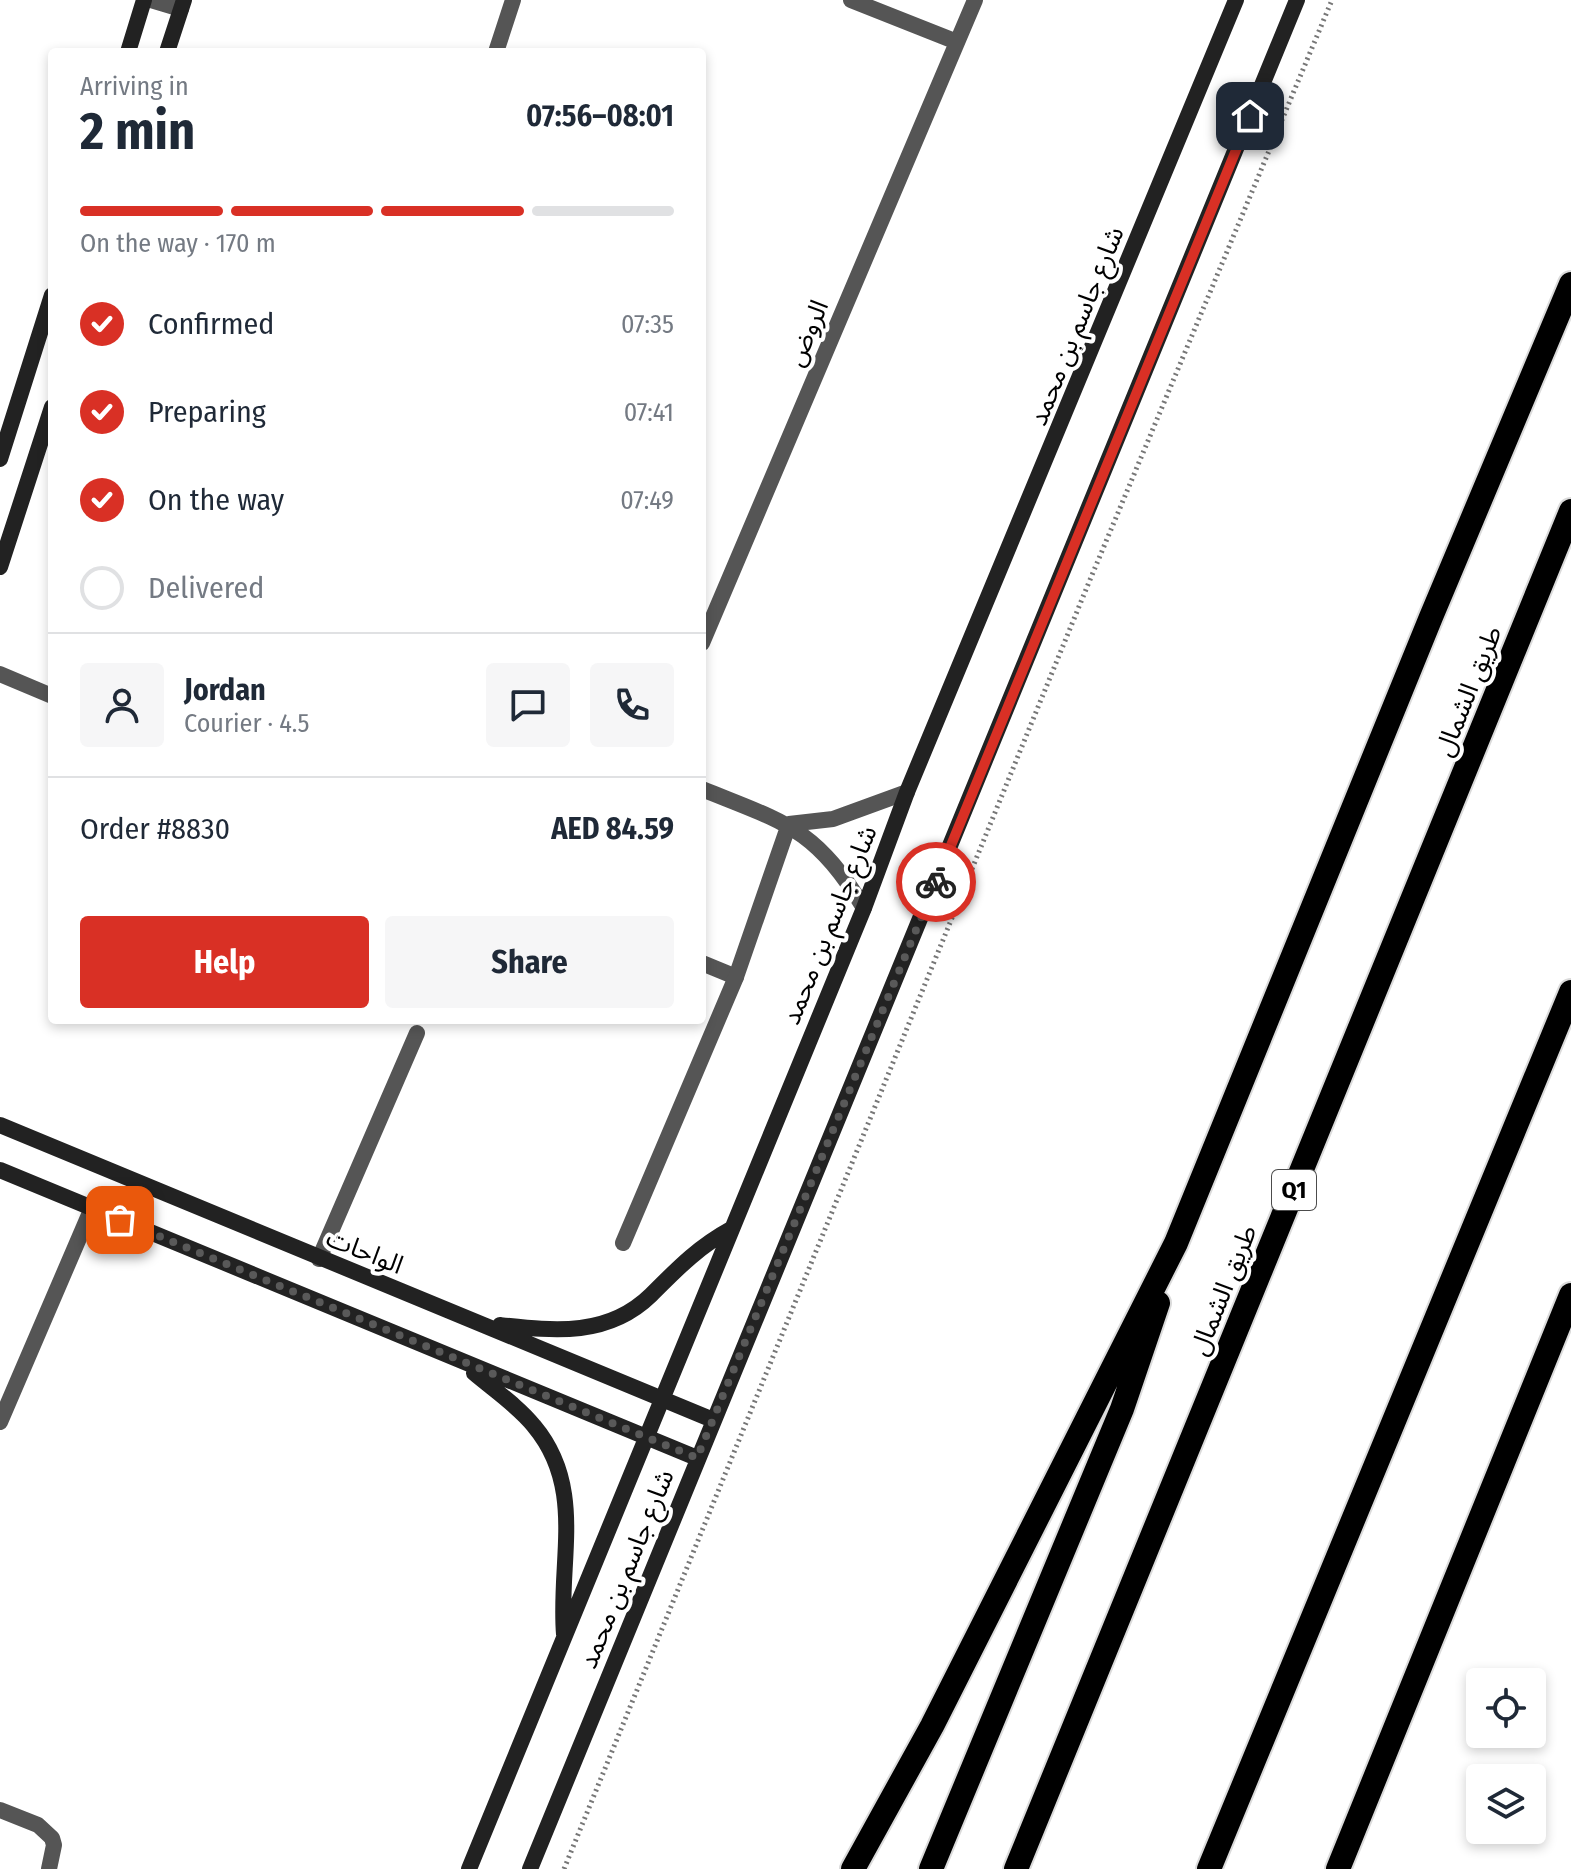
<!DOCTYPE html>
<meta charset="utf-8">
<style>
:root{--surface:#fff;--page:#f6f6f7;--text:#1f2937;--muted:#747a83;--line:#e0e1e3;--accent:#d93025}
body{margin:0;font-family:"Fira Sans Condensed","Noto Sans Arabic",sans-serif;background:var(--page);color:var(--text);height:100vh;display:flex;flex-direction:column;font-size:30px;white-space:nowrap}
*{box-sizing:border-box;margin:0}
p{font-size:26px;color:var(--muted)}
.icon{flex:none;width:44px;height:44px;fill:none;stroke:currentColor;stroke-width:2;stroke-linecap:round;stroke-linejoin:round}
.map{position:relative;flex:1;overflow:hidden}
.sheet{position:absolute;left:48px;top:48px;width:658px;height:976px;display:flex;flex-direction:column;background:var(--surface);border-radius:8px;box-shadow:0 4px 12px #0003}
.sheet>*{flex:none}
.controls{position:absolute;left:1466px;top:1668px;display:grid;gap:16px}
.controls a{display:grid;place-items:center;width:80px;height:80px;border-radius:8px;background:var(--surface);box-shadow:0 4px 12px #0003;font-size:40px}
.pin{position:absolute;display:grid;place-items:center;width:68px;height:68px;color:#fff;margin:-34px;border-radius:16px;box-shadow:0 4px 12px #0006}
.courier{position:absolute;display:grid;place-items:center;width:80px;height:80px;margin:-40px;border:6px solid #d93025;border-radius:50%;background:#fff;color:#222;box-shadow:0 2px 10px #0007}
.head em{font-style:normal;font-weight:700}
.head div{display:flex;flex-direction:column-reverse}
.head{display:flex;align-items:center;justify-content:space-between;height:136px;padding:0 32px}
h1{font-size:52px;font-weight:700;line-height:60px}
.bar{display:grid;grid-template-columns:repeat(4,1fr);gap:12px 8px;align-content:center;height:96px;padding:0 32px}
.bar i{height:10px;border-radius:6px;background:var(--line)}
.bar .on{background:var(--accent)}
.bar p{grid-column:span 4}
.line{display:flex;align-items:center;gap:20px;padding:0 32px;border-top:2px solid var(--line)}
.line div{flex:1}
.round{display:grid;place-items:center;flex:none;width:84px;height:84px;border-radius:8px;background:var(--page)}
ol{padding:0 32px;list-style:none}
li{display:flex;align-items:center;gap:24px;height:88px}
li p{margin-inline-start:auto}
li .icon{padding:8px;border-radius:50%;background:var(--accent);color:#fff;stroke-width:4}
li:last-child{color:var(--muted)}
li i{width:44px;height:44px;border:4px solid var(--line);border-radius:50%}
.button{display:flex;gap:16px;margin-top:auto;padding:16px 32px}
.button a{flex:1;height:92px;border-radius:8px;background:var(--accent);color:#fff;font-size:32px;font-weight:700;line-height:92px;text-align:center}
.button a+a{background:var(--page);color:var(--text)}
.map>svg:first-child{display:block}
</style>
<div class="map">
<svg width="1571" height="1869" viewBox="0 0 1571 1869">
<rect width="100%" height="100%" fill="#fff"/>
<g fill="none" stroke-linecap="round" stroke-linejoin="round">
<g stroke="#dbdbdb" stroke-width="28">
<path id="highway" d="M853 1869 932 1726 1176 1243 1431 617 1571 284
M931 1869 1122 1409 1158 1303
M1016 1869 1571 511
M1209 1869 1571 992
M1338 1869 1571 1295"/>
</g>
<path stroke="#777" stroke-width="5" stroke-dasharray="2 4" stroke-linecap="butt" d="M564 1869 1087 587 1332 0"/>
<path stroke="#555" stroke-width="16" d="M0 674 52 696
M702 963 736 977
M319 1259 417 1033"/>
<path stroke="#555" stroke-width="16" d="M151 0 181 9
M851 0 957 42
M496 52 513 0
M702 643 975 0
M702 789C786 823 814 827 864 908
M789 824 833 819 907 792
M623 1243 736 977 789 824
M0 1422 92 1208
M0 1810 38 1825 52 1838 54 1845 49 1869"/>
<path stroke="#222" stroke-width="16" d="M128 52 144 0
M167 52 184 0
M0 459 52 295
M0 567 52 407
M0 1125 713 1420
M0 1170 697 1458
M500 1325C555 1331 608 1337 651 1295 677 1269 698 1247 731 1229
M474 1373C494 1390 518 1406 534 1426 586 1488 558 1561 564 1634
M469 1869 864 908 907 792 1236 0
M530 1869 1297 0"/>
<use href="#highway" stroke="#000" stroke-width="24"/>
</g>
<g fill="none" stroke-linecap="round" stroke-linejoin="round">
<path stroke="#595959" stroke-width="8" stroke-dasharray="0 14.4" d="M120 1220 697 1458 936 882"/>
<path stroke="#d93025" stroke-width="10" d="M936 882 1250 116"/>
</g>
<g text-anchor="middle" stroke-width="8" stroke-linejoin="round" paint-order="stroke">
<rect fill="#fff" stroke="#4c4c4c" stroke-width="2" x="1272" y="1170" width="44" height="40" rx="6"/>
<g font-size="24" font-weight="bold" fill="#000">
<text x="1294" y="1198">Q1</text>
</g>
<g font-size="26" fill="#000" stroke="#fff">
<text transform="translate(1076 326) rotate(-68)" y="9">شارع جاسم بن محمد</text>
<text transform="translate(807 333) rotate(-67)" y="9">الروض</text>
<text transform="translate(1468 691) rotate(-68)" y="9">طريق الشمال</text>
<text transform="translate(829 925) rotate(-68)" y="9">شارع جاسم بن محمد</text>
<text transform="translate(365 1251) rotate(22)" y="9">الواحات</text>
<text transform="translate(1223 1290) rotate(-68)" y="9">طريق الشمال</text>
<text transform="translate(626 1569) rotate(-68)" y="9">شارع جاسم بن محمد</text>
</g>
</g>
</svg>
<div class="controls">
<a><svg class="icon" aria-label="locate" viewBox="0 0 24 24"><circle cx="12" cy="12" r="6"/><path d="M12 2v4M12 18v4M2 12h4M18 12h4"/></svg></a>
<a><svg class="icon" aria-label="layers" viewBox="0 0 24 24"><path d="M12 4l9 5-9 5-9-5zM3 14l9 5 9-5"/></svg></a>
</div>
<div class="pin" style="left:120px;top:1220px;background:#ea580c"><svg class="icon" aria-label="bag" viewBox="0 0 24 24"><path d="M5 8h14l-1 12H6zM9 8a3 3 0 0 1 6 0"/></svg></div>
<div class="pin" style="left:1250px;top:116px;background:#1f2937"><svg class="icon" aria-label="home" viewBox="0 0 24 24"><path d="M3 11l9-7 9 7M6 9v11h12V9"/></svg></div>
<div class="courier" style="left:936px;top:882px"><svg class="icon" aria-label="bike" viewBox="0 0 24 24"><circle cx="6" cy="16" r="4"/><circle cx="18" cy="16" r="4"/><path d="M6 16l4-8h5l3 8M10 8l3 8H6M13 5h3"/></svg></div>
<section class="sheet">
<div class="head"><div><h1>2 min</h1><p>Arriving in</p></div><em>07:56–08:01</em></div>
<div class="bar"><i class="on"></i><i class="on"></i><i class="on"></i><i></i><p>On the way · 170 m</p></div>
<ol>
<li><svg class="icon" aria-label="check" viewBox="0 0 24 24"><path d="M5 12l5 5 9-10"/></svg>Confirmed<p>07:35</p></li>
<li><svg class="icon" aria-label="check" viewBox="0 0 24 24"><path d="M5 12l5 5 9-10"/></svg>Preparing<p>07:41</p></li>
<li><svg class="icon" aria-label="check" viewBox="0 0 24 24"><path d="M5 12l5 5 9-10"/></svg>On the way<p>07:49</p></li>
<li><i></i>Delivered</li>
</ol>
<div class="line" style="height:144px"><a class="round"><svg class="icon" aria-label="person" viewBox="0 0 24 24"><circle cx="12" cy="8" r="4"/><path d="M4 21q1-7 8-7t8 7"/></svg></a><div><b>Jordan</b><p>Courier · 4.5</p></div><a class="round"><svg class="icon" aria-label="chat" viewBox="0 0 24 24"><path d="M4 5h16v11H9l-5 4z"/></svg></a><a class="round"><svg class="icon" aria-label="phone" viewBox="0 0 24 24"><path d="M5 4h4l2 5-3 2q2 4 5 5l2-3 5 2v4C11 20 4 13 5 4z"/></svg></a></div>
<div class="line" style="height:104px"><div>Order #8830</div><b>AED 84.59</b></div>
<div class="button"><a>Help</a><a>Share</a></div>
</section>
</div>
